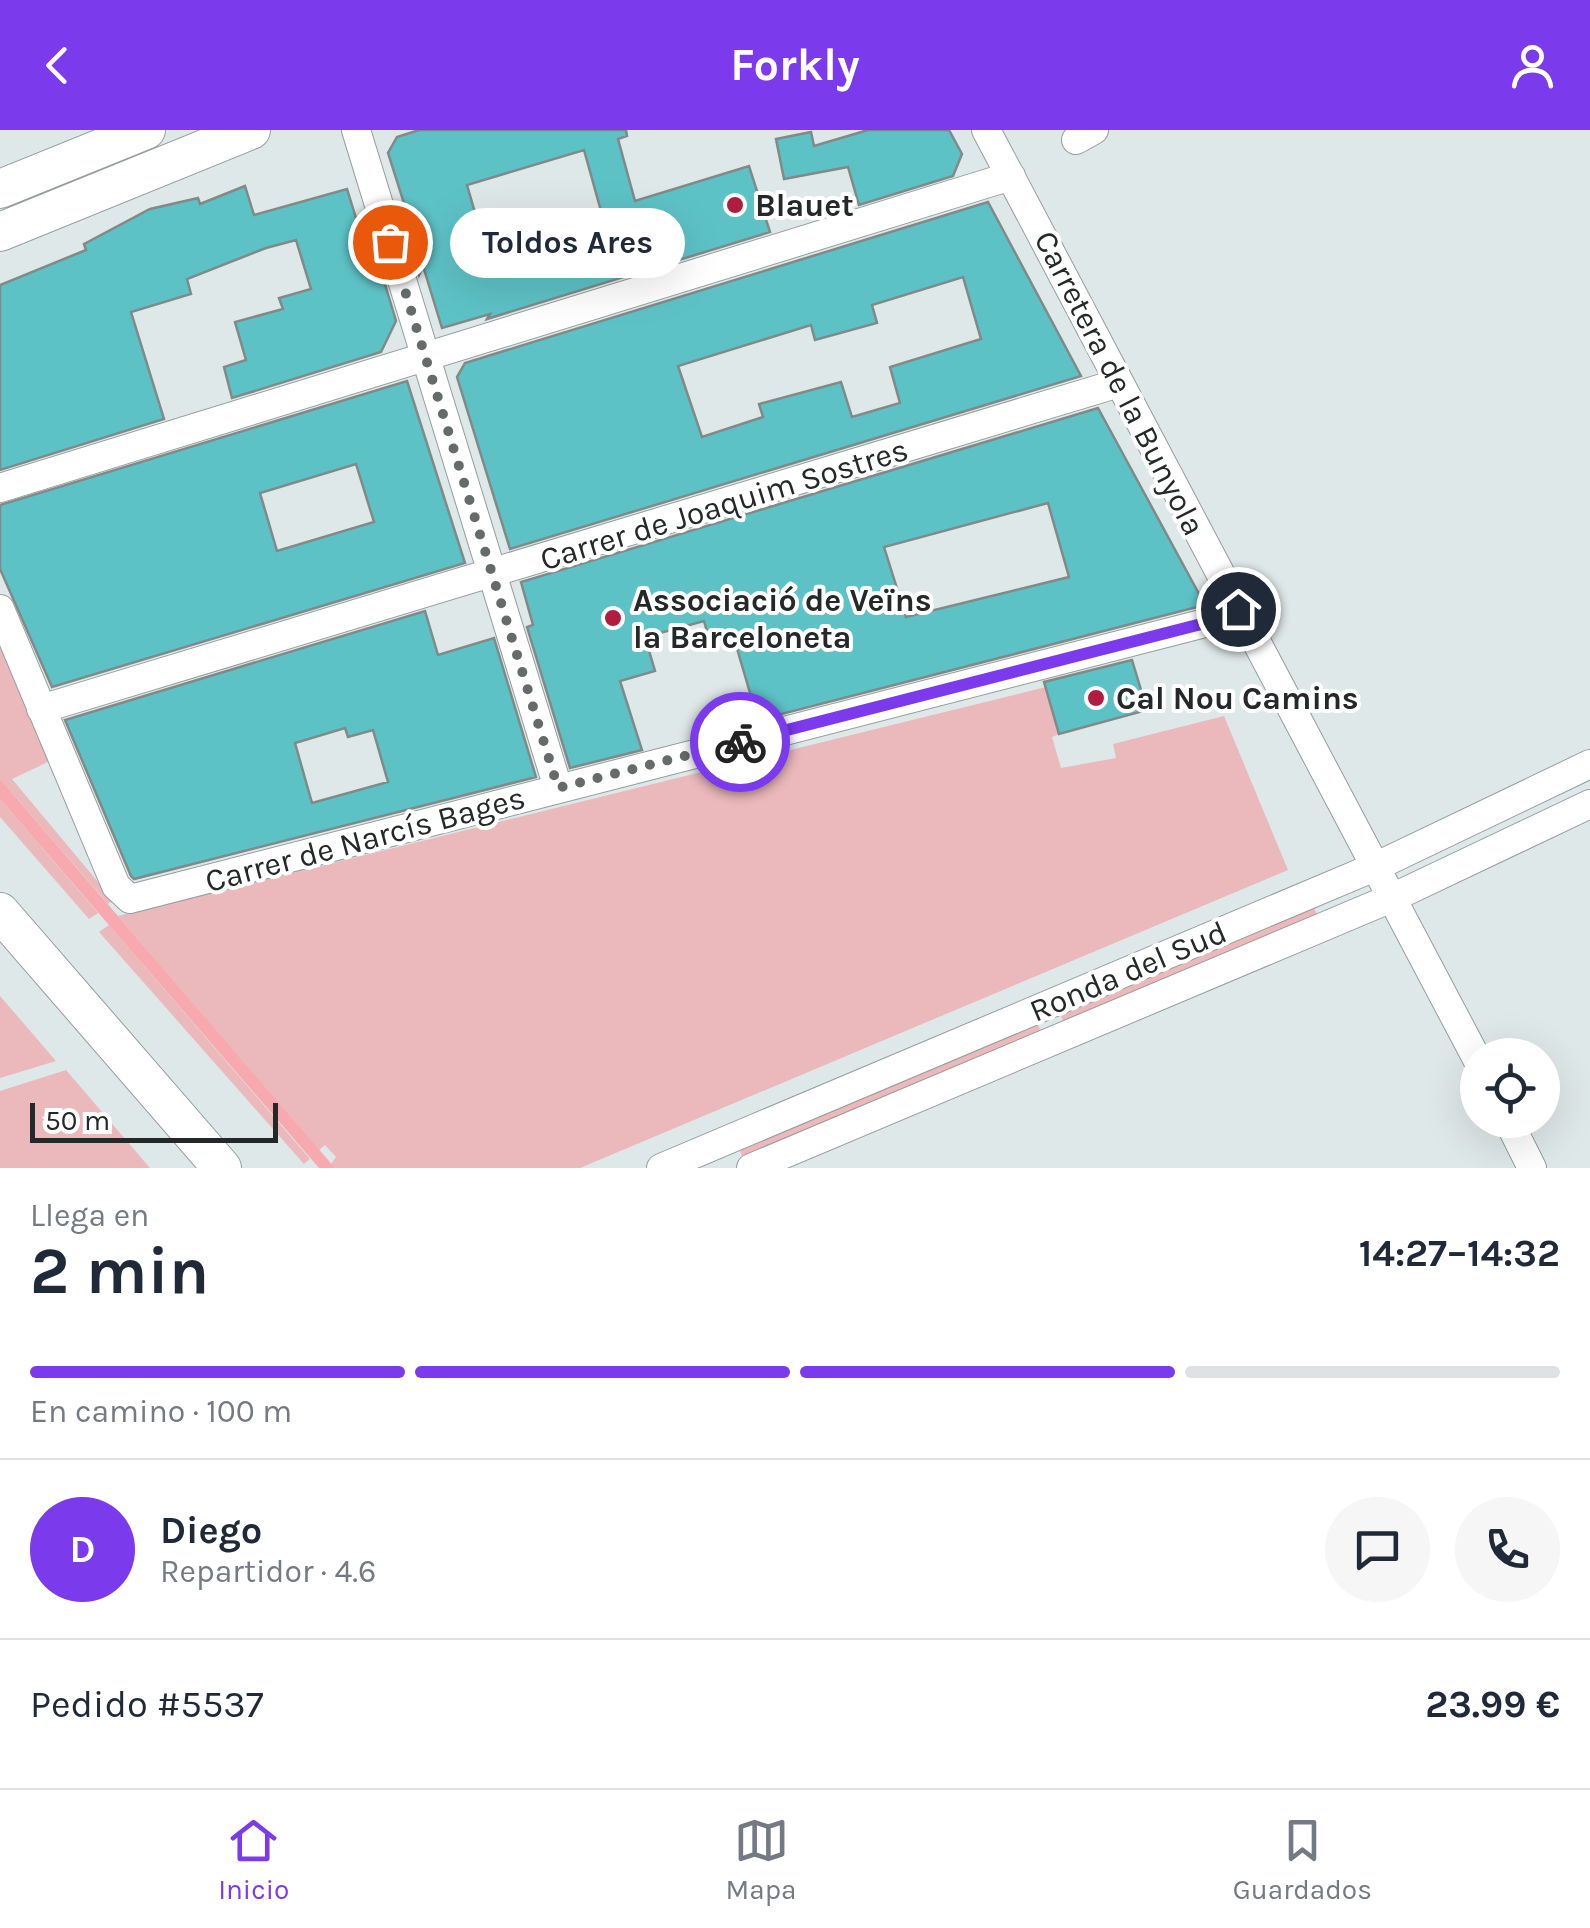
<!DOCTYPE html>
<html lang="es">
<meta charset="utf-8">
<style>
:root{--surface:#fff;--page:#f6f6f7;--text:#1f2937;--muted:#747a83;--line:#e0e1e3;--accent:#7c3aed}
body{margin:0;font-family:Karla,sans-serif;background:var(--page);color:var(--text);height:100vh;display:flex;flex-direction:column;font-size:38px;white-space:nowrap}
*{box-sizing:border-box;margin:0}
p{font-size:32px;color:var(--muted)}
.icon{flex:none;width:55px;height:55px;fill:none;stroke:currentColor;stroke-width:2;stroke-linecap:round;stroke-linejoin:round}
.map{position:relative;height:1038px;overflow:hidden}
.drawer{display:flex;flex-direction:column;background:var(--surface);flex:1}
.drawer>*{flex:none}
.fabs{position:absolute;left:1460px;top:908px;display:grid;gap:20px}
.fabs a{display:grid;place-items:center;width:100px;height:100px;border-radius:50%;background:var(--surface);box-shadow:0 10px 40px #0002;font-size:50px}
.scale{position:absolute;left:30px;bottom:25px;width:248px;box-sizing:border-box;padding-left:10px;border:5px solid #242828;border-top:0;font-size:28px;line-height:35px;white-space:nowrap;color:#242828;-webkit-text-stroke:8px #fff;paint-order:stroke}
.pin{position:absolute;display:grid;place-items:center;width:85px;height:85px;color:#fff;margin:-42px;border:5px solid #fff;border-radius:50%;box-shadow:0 2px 10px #0007}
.courier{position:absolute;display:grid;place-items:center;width:100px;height:100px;margin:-50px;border:8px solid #7c3aed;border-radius:50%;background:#fff;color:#222;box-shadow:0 2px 12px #0007}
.bubble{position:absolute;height:70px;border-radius:35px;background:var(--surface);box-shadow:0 10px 40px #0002;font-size:32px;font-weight:700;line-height:70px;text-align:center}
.summary em{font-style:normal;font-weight:700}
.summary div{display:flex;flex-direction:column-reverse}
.summary{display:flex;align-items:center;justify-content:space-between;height:170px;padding:0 30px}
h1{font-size:65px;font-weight:700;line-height:75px}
.bar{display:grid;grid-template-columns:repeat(4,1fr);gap:15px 10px;align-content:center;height:120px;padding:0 30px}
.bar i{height:12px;border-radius:8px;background:var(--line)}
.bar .current{background:var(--accent)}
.bar p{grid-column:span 4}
.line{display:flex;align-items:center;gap:25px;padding:0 30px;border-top:2px solid var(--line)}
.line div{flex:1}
.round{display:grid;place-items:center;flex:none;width:105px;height:105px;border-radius:52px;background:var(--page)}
header{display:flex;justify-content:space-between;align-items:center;height:130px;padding:0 30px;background:var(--accent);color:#fff;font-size:45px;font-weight:700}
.menu{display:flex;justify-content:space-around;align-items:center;height:140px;border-top:2px solid var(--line);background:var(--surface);font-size:28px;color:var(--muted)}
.menu a{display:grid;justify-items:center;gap:5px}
.menu .current{color:var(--accent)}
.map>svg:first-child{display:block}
</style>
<header><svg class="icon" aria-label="back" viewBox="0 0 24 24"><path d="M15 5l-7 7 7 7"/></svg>Forkly<svg class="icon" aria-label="person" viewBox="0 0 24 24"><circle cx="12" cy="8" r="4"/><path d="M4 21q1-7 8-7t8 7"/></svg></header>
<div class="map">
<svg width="1590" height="1038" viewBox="0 0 1590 1038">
<rect width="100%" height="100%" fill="#dfe8e8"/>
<path fill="#ebb8bb" d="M0 512 50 631 12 649 113 770 108 774 0 649Z
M1046 557 1059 604 1052 607 1061 638 1116 628 1113 614 1224 586 1288 740 580 1038H335L331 1034 336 1027 325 1015 319 1020 118 786Z
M0 669 98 783 89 789 0 687Z
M1312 774 1318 787 1064 893 1059 881Z
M109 795 310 1029 304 1034 99 802Z
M0 866 56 931 0 948Z
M1036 891 1042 903 743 1029 738 1016Z
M66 940 150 1038H0V961Z"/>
<path fill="#f8a9af" d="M0 649 335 1038H319L0 669Z"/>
<path fill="#5dc2c6" stroke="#818989" stroke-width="2.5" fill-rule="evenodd" d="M419 0H626L627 6 618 9 635 71 749 36 770 102 487 189 490 184 442 198 423 136 419 145 415 132 422 130 388 23 397 7ZM584 20 601 81 485 117 467 55Z
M868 0H949L962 24 953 46 859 75 848 37 784 49 776 9 811 2 814 16Z
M245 56 254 85 347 59 373 143 381 141 396 191 381 222 232 268 224 237 246 230 235 192 283 179 279 168 311 159 296 110 266 118 187 149 191 164 131 182 164 289 0 340V155L86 120 84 114 150 79 198 68 200 74Z
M988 72 1081 246 510 419 457 247 465 233ZM963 147 981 209 890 237 900 273 852 287 841 252 759 274 763 287 702 307 678 236 811 195 815 210 877 193 872 175Z
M407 251 465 433 52 557 0 439V375ZM356 334 374 392 277 421 260 363Z
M1098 278 1205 475 758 590 733 505 710 512 704 491 645 507 655 541 620 551 642 620 570 638 527 497 533 495 521 452ZM1048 373 1069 447 906 487 884 417Z
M425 481 438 525 494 508 536 647 134 749 131 746 65 590ZM345 598 348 607 373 600 388 652 312 673 295 613Z
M1132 530 1147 580 1059 604 1044 552Z"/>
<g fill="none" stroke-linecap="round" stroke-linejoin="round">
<g stroke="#959d9e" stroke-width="30">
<path id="street" d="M356 0 558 658
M986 0 1478 931
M1076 10 1094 0
M0 358 1011 46
M0 479 116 756 130 769 1213 491 1238 479
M41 579 1119 253
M1508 990 1532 1038
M661 1038 1377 736 1590 634
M751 1038 1394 767 1590 674"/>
</g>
<g stroke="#959d9e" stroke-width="40">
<path id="secondary" d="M0 59 146 0
M0 102 251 0
M0 782 222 1038"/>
</g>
<use href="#street" stroke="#fff" stroke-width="28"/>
<use href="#secondary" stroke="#fff" stroke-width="38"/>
</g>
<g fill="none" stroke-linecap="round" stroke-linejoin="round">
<path stroke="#656b6b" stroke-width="10" stroke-dasharray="0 18" d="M390 112 558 658 740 612"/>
<path stroke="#7c3aed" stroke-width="12" d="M740 612 1213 491 1238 479"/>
</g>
<g fill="#b01d41" stroke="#fff" stroke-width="4">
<circle cx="735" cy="75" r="10"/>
<circle cx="613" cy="488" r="10"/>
<circle cx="1096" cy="568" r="10"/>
</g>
<g text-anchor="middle" stroke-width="8" stroke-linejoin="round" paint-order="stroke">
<g font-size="32" font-weight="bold" fill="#242828" stroke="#fff" text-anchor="start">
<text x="755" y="86">Blauet</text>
<text x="633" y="481">Associació de Veïns<tspan x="633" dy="37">la Barceloneta</tspan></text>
<text x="1116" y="579">Cal Nou Camins</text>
</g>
<g font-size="32" fill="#242828" stroke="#fff">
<text transform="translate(1120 253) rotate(63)" y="11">Carretera de la Bunyola</text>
<text transform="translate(724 374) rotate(-17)" y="11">Carrer de Joaquim Sostres</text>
<text transform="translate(365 709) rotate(-15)" y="11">Carrer de Narcís Bages</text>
<text transform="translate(1128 841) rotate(-23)" y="11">Ronda del Sud</text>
</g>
</g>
</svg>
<div class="fabs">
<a><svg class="icon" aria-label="locate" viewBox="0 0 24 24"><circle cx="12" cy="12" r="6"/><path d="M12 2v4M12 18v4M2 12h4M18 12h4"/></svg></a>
</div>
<div class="scale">50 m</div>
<div class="pin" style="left:390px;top:112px;background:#ea580c"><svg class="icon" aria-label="bag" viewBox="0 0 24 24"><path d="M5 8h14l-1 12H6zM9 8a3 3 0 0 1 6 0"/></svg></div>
<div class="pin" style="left:1238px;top:479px;background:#1f2937"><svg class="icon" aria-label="home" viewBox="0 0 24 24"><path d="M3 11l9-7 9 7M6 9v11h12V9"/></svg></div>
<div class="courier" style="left:740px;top:612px"><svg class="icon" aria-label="bike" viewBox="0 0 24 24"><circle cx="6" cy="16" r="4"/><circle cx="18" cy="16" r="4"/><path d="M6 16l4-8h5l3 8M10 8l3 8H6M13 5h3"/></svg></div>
<div class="bubble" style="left:450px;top:78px;width:235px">Toldos Ares</div>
</div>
<section class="drawer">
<div class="summary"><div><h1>2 min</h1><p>Llega en</p></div><em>14:27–14:32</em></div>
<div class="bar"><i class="current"></i><i class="current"></i><i class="current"></i><i></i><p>En camino · 100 m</p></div>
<div class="line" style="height:180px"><b class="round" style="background:var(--accent);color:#fff">D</b><div><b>Diego</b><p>Repartidor · 4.6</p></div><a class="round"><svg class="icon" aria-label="chat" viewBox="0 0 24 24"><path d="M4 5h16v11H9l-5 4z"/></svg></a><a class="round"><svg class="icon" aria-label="phone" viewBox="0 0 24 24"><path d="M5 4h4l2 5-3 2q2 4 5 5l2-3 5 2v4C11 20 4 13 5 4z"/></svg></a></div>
<div class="line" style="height:130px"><div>Pedido #5537</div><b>23.99 €</b></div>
</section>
<nav class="menu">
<a class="current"><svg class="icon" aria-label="home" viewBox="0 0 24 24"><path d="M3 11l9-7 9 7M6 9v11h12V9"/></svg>Inicio</a>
<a><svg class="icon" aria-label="map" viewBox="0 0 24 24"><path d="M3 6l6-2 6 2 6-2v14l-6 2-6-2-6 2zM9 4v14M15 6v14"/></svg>Mapa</a>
<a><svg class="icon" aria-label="saved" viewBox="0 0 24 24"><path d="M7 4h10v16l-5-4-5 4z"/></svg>Guardados</a>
</nav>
